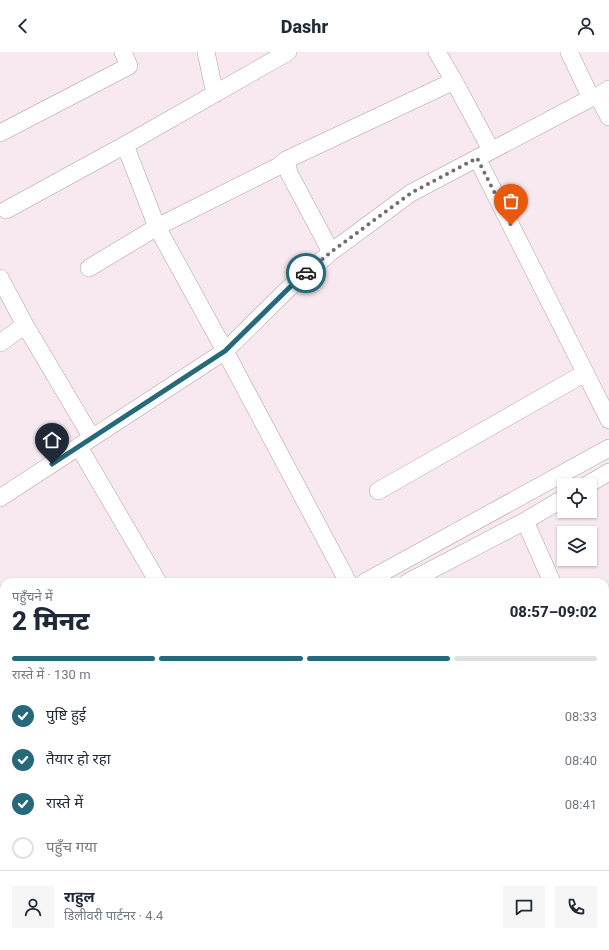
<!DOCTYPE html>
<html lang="hi">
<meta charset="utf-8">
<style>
:root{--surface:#fff;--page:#f6f6f7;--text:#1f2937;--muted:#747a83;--line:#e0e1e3;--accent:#25697b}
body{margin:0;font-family:Roboto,"Noto Sans Devanagari",sans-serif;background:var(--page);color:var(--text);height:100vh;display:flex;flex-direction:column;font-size:15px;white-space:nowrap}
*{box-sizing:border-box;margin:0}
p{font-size:13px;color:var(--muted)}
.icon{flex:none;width:22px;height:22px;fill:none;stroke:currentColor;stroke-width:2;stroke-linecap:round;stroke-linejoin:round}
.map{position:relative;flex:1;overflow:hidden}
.panel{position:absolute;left:0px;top:526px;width:609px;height:372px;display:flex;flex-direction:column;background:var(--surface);border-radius:12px 12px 0 0;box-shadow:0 1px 3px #0004}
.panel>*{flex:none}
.controls{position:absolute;left:557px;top:426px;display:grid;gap:8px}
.controls a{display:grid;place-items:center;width:40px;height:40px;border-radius:0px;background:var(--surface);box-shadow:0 1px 3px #0004;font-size:20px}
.pin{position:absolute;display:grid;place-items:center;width:34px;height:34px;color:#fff;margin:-41px -17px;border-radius:50% 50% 50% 0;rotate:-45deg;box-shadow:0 0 4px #0007}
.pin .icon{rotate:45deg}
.courier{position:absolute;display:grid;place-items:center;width:40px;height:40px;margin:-20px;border:3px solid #25697b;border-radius:50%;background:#fff;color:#222;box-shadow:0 1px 5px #0007}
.headline em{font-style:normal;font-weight:800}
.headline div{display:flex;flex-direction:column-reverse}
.headline{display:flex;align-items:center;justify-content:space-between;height:68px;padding:0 12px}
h1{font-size:26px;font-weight:800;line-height:30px}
.bar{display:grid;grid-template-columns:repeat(4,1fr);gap:6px 4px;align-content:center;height:48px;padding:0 12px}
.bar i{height:5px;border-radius:3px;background:var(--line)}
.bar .current{background:var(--accent)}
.bar p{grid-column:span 4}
.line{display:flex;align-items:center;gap:10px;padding:0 12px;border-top:1px solid var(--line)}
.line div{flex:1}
.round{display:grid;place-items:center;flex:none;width:42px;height:42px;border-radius:0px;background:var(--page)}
ol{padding:0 12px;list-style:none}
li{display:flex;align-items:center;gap:12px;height:44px}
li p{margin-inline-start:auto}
li .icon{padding:4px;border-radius:50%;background:var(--accent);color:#fff;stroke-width:4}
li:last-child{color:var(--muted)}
li i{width:22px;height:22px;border:2px solid var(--line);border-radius:50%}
header{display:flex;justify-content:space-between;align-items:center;height:52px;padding:0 12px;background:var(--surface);font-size:18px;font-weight:800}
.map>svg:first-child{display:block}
</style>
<header><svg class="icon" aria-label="back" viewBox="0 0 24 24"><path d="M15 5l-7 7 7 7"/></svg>Dashr<svg class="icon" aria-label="person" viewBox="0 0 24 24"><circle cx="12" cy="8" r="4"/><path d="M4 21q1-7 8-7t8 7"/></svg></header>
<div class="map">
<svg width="609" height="898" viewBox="0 0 609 898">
<rect width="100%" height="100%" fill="#f8e9f1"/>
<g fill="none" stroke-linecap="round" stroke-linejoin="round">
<g stroke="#afa1a9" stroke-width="18">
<path id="minor" d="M206 0 215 42
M437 0 454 29 491 98
M569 0 591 46
M598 44 609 65
M0 81 129 14 123 0
M125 93 157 175 225 299 348 530
M477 106 609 368
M6 158 125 93 288 0
M331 200 289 121 286 108 454 29
M89 216 157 175 279 114 286 108
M0 226 25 273 92 386
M0 291 25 273
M79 395 158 530
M587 433 609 420
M378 439 585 321
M0 446 225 299 289 236 331 200 411 141 591 46 598 44 609 37
M525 469 552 530
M365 530 609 396
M408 530 525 469 564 446
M605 645 609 653
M0 702 4 699
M605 754 609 752
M0 841 4 839
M605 877 609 875
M351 894 353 898
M480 894 482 898
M566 898 574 894"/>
</g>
<g stroke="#afa1a9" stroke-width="22">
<path id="tertiary" d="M0 559 4 566
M0 657 4 665
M133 894 135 898
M185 894 187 898"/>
</g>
<g stroke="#afa1a9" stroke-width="24">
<path id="trunk" d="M0 584 4 591
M0 631 4 638
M147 894 149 898
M170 894 173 898"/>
</g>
<use href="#minor" stroke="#fff" stroke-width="17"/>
<use href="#tertiary" stroke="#fff" stroke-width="21"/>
<use href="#trunk" stroke="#fff" stroke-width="22"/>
</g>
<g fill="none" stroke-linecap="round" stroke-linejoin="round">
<path stroke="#746c70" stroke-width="4" stroke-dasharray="0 7.2" d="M306 221 331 200 411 141 477 106 511 173"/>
<path stroke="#25697b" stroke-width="5" d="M52 412 225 299 289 236 306 221"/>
</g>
</svg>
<div class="controls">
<a><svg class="icon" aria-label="locate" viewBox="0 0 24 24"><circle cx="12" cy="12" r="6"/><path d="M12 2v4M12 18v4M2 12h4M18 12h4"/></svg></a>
<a><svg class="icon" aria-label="layers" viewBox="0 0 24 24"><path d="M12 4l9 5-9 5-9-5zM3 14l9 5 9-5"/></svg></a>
</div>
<div class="pin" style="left:511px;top:173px;background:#ea580c"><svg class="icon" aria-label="bag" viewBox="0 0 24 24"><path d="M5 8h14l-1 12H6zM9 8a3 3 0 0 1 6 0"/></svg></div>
<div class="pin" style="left:52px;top:412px;background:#1f2937"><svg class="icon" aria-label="home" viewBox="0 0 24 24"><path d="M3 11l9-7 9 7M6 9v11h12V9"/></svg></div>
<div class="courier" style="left:306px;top:221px"><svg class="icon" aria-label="car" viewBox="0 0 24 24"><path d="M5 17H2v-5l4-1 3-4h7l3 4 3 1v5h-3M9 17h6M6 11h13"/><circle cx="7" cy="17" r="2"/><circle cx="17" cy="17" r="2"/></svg></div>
<section class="panel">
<div class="headline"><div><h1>2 मिनट</h1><p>पहुँचने में</p></div><em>08:57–09:02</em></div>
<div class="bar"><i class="current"></i><i class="current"></i><i class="current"></i><i></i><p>रास्ते में · 130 m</p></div>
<ol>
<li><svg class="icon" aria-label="check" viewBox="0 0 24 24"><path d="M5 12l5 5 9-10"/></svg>पुष्टि हुई<p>08:33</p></li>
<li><svg class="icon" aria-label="check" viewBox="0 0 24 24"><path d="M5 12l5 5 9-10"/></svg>तैयार हो रहा<p>08:40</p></li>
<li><svg class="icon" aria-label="check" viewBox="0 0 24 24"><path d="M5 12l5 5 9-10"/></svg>रास्ते में<p>08:41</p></li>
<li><i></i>पहुँच गया</li>
</ol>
<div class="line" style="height:72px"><a class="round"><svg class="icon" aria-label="person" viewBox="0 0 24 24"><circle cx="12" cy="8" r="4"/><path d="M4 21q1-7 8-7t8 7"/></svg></a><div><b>राहुल</b><p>डिलीवरी पार्टनर · 4.4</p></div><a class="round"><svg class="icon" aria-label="chat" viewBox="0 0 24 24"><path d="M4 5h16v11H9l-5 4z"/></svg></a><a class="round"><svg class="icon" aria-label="phone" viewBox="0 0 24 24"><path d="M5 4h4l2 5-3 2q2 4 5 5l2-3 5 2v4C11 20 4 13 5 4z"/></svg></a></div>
</section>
</div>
